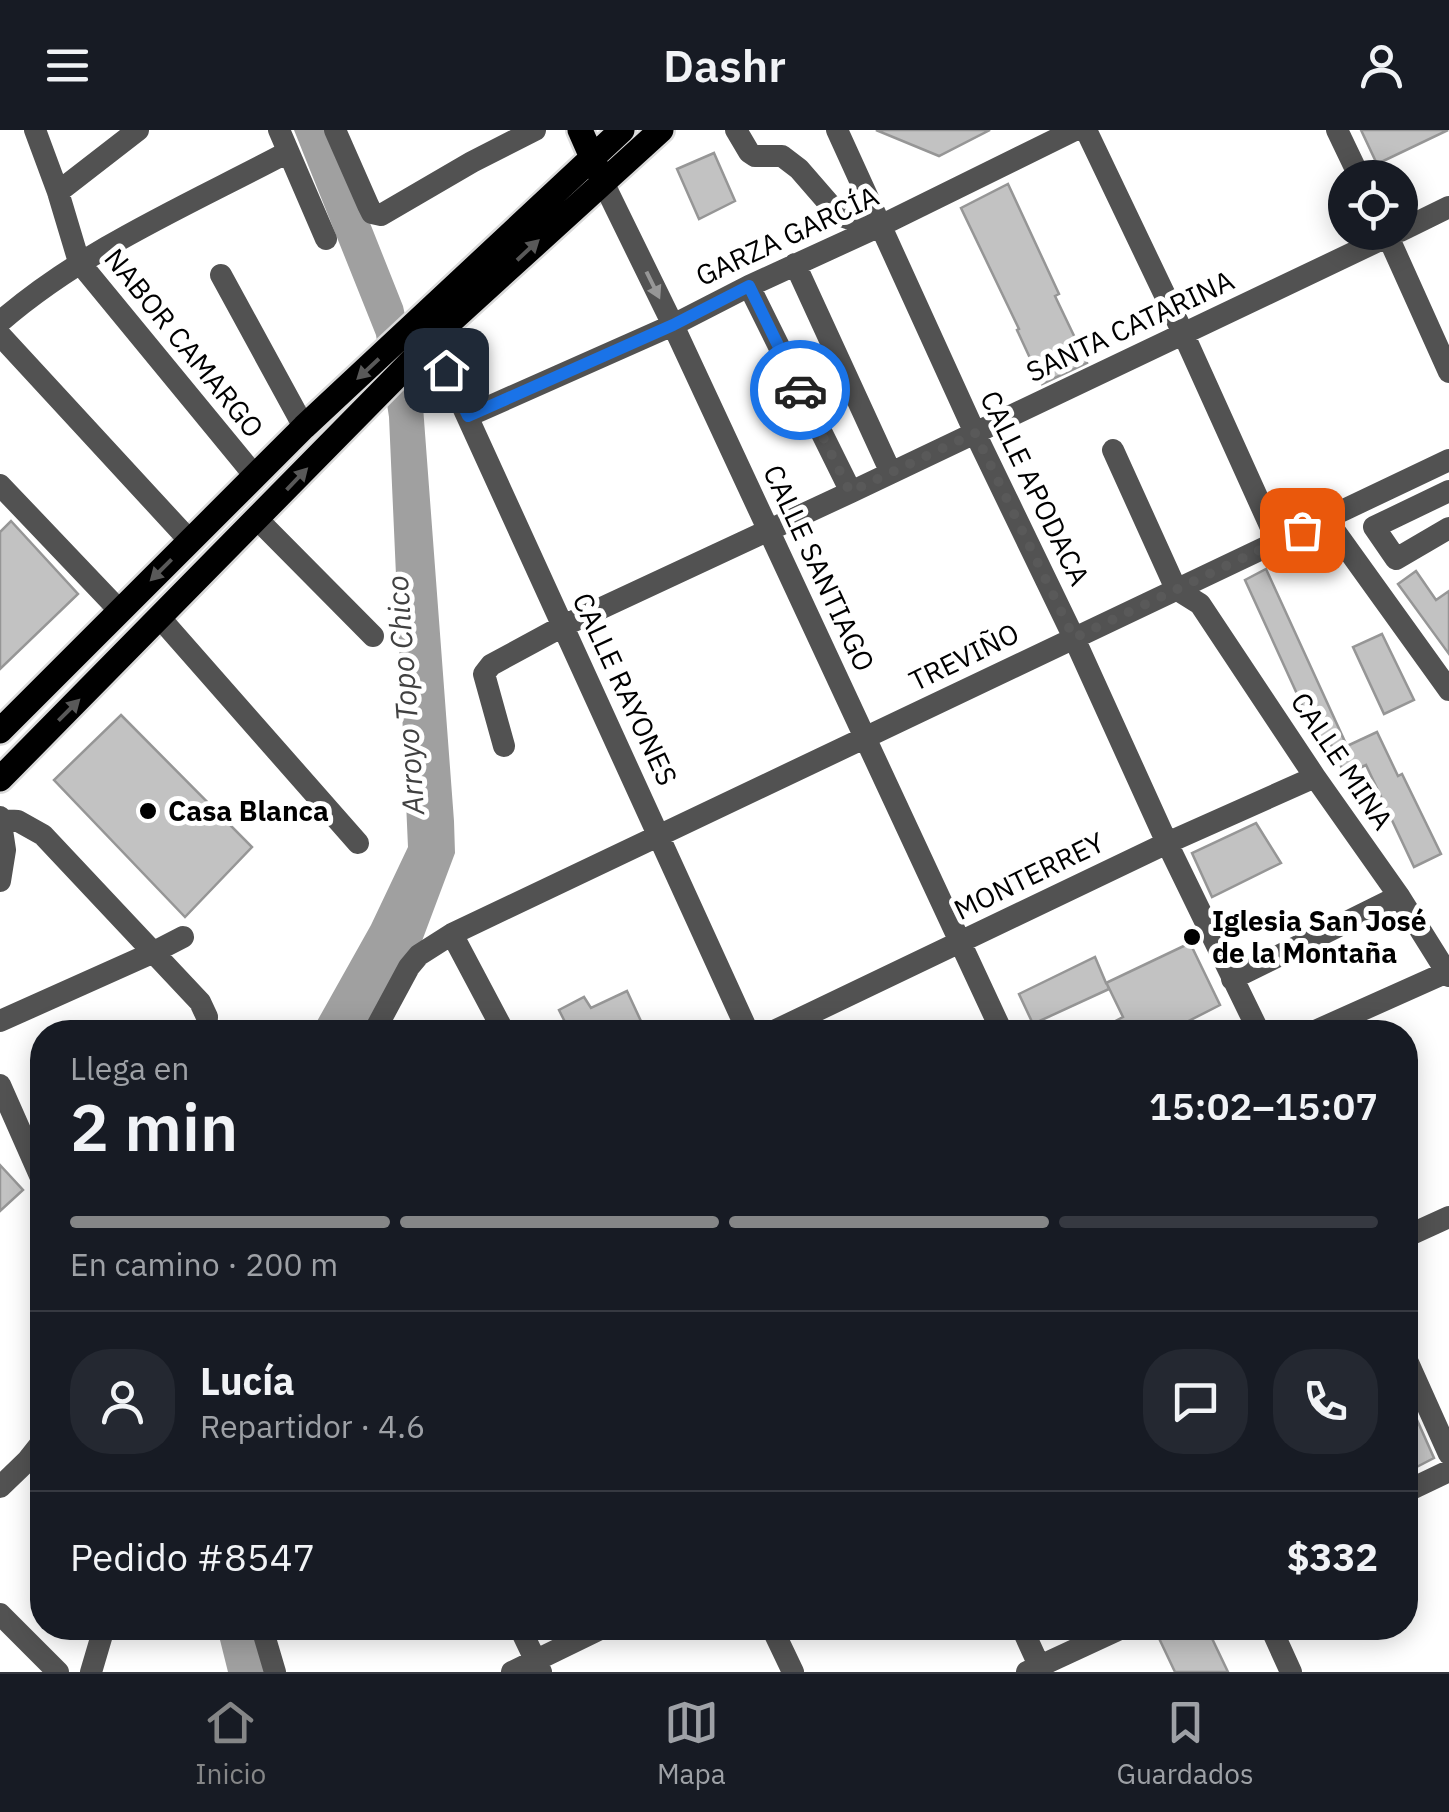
<!DOCTYPE html>
<html lang="es">
<meta charset="utf-8">
<style>
:root{--surface:#171b24;--page:#242831;--text:#f1f3f6;--muted:#9ea1a6;--line:#363941;--accent:#858687}
body{margin:0;font-family:"IBM Plex Sans",sans-serif;background:var(--page);color:var(--text);height:100vh;display:flex;flex-direction:column;font-size:38px;white-space:nowrap}
*{box-sizing:border-box;margin:0}
p{font-size:32px;color:var(--muted)}
.icon{flex:none;width:55px;height:55px;fill:none;stroke:currentColor;stroke-width:2;stroke-linecap:round;stroke-linejoin:round}
.map{position:relative;flex:1;overflow:hidden}
.drawer{position:absolute;left:30px;top:890px;width:1388px;height:620px;display:flex;flex-direction:column;background:var(--surface);border-radius:40px;box-shadow:0 5px 25px #0003}
.drawer>*{flex:none}
.controls{position:absolute;left:1328px;top:30px;display:grid;gap:20px}
.controls a{display:grid;place-items:center;width:90px;height:90px;border-radius:50%;background:var(--surface);box-shadow:0 5px 25px #0003;font-size:50px}
.pin{position:absolute;display:grid;place-items:center;width:85px;height:85px;color:#fff;margin:-42px;border-radius:20px;box-shadow:0 5px 15px #0006}
.courier{position:absolute;display:grid;place-items:center;width:100px;height:100px;margin:-50px;border:8px solid #1a73e8;border-radius:50%;background:#fff;color:#222;box-shadow:0 2px 12px #0007}
.overview em{font-style:normal;font-weight:600}
.overview div{display:flex;flex-direction:column-reverse}
.overview{display:flex;align-items:center;justify-content:space-between;height:170px;padding:0 40px}
h1{font-size:65px;font-weight:600;line-height:75px}
.bar{display:grid;grid-template-columns:repeat(4,1fr);gap:15px 10px;align-content:center;height:120px;padding:0 40px}
.bar i{height:12px;border-radius:8px;background:var(--line)}
.bar .selected{background:var(--accent)}
.bar p{grid-column:span 4}
.line{display:flex;align-items:center;gap:25px;padding:0 40px;border-top:2px solid var(--line)}
.line div{flex:1}
.round{display:grid;place-items:center;flex:none;width:105px;height:105px;border-radius:40px;background:var(--page)}
header{display:flex;justify-content:space-between;align-items:center;height:130px;padding:0 40px;background:var(--surface);font-size:45px;font-weight:600}
.dock{display:flex;justify-content:space-around;align-items:center;height:140px;border-top:2px solid var(--line);background:var(--surface);font-size:28px;color:var(--muted)}
.dock a{display:grid;justify-items:center;gap:5px}
.dock .selected{color:var(--accent)}
.map>svg:first-child{display:block}
</style>
<header><svg class="icon" aria-label="menu" viewBox="0 0 24 24"><path d="M4 6h16M4 12h16M4 18h16"/></svg>Dashr<svg class="icon" aria-label="person" viewBox="0 0 24 24"><circle cx="12" cy="8" r="4"/><path d="M4 21q1-7 8-7t8 7"/></svg></header>
<div class="map">
<svg width="1449" height="1542" viewBox="0 0 1449 1542">
<rect width="100%" height="100%" fill="#fff"/>
<path fill="#a0a0a0" d="M294 0H333L403 176 422 263 454 691 455 723 416 827 376 902H311L371 795 408 717 389 287 376 205Z
M217 1498H265L277 1542H228Z"/>
<path fill="#c2c2c2" stroke="#969696" stroke-width="2.5" d="M876 0H990L939 26Z
M1361 0H1448L1377 34Z
M714 23 735 71 699 89 677 39Z
M1008 54 1059 164 1055 166 1087 233 1042 254 1017 200 1019 199 961 78Z
M11 391 78 464 0 539V402Z
M1266 439 1347 616 1377 602 1398 646 1402 644 1441 724 1414 737 1366 635 1345 645 1328 608 1319 612 1245 450Z
M1416 441 1436 470 1449 461V524L1398 454Z
M1382 504 1414 570 1384 584 1353 517Z
M121 585 252 717 185 787 54 650Z
M1256 693 1281 733 1212 767 1192 723Z
M1190 813 1220 875 1167 902H1095L1123 887 1107 854 1109 859 1033 894 1019 864 1095 827 1106 853Z
M627 861 646 902H570L559 880 584 867 591 878Z
M0 1035 23 1060 0 1081Z
M1405 1263 1434 1328 1405 1343Z
M1166 1498H1207L1228 1542H1175L1156 1502Z"/>
<g fill="none" stroke-linecap="round" stroke-linejoin="round">
<g stroke="#dbdbdb" stroke-width="30">
<path id="major" d="M580 0 598 41
M0 601 304 297 622 0
M0 649 450 192 661 0"/>
</g>
<path stroke="#525252" stroke-width="22" d="M35 0 58 62 79 132 255 346
M279 0 326 109
M335 0 368 75 372 83 381 85 472 32 535 0
M736 0 749 22 755 26H782L799 39 832 77 844 87 875 98
M837 0 975 303 1074 508 1167 713 1259 902
M1086 0 1183 203 1277 411
M1337 0 1360 48
M603 52 673 195 1002 902
M58 62 138 0
M1400 101 1449 77
M1386 102 1449 242
M795 134 891 343
M221 145 304 297
M749 156 851 362
M0 192C84 119 190 74 288 22
M0 205 190 411
M446 240 748 902
M468 286 673 195 749 156 880 96 1075 0
M1113 320 1176 459 1200 474 1315 647 1399 766 1449 846
M0 355 120 481
M1449 361 1374 397 1396 429 1449 398
M257 389 373 506
M1326 389 1449 560
M160 488 358 713
M504 616 484 544 491 535 563 496 851 362 1397 102
M0 687 5 720 0 751
M1 690 18 691 43 705 200 872 207 887 206 902
M452 804 504 902
M1232 849 1399 766
M0 891 152 823 183 807
M374 902 409 837 419 825 452 804 1449 330
M772 902 1167 713 1315 647
M1313 902 1447 842
M0 955 42 1050
M1405 1107 1449 1087
M1405 1226 1449 1324
M0 1357 27 1331 42 1312
M1405 1362 1449 1341
M0 1484 58 1542
M262 1498 275 1542
M520 1498 541 1542
M772 1498 793 1542
M1022 1498 1042 1542
M1271 1498 1291 1542
M91 1542 104 1498
M512 1542 602 1498
M1027 1542 1122 1498"/>
<use href="#major" stroke="#000" stroke-width="25"/>
</g>
<defs><path id="oneway-solid" d="M-6-.8H1V-3.2L6.5 0L1 3.2V.8H-6Z" transform="scale(2.5)"/></defs>
<g fill="#595959">
<use href="#oneway-solid" transform="translate(528 120) rotate(-43)"/>
<use href="#oneway-solid" transform="translate(368 239) rotate(137)"/>
<use href="#oneway-solid" transform="translate(297 349) rotate(-46)"/>
<use href="#oneway-solid" transform="translate(161 440) rotate(135)"/>
<use href="#oneway-solid" transform="translate(69 580) rotate(-45)"/>
</g>
<use fill="#979797" href="#oneway-solid" transform="translate(653 155) rotate(64)"/>
<g fill="none" stroke-linecap="round" stroke-linejoin="round">
<path stroke="#595959" stroke-width="10" stroke-dasharray="0 18" d="M800 260 850 362 975 303 1074 508 1302 400"/>
<path stroke="#1a73e8" stroke-width="12" d="M446 240 468 286 673 195 749 156 800 260"/>
</g>
<g fill="#000" stroke="#fff" stroke-width="4">
<circle cx="148" cy="681" r="10"/>
<circle cx="1192" cy="807" r="10"/>
</g>
<g text-anchor="middle" stroke-width="10" stroke-linejoin="round" paint-order="stroke">
<g font-size="28" fill="#000" stroke="#fff">
<text transform="translate(787 106) rotate(-25)" y="10">GARZA GARCÍA</text>
<text transform="translate(1130 196) rotate(-25)" y="10">SANTA CATARINA</text>
<text transform="translate(184 213) rotate(51)" y="10">NABOR CAMARGO</text>
<text transform="translate(1035 358) rotate(64)" y="10">CALLE APODACA</text>
<text transform="translate(819 438) rotate(65)" y="10">CALLE SANTIAGO</text>
<text transform="translate(964 527) rotate(-26)" y="10">TREVIÑO</text>
<text transform="translate(625 559) rotate(65)" y="10">CALLE RAYONES</text>
<text transform="translate(1342 631) rotate(56)" y="10">CALLE MINA</text>
<text transform="translate(1029 746) rotate(-26)" y="10">MONTERREY</text>
</g>
<g font-size="28" font-weight="bold" fill="#000" stroke="#fff" text-anchor="start">
<text x="168" y="691">Casa Blanca</text>
<text x="1212" y="801">Iglesia San José<tspan x="1212" dy="32">de la Montaña</tspan></text>
</g>
<g font-size="30" font-style="italic" fill="#414141" stroke="#fff">
<text transform="translate(406 565) rotate(-94)" y="10">Arroyo Topo Chico</text>
</g>
</g>
</svg>
<div class="controls">
<a><svg class="icon" aria-label="locate" viewBox="0 0 24 24"><circle cx="12" cy="12" r="6"/><path d="M12 2v4M12 18v4M2 12h4M18 12h4"/></svg></a>
</div>
<div class="pin" style="left:1302px;top:400px;background:#ea580c"><svg class="icon" aria-label="bag" viewBox="0 0 24 24"><path d="M5 8h14l-1 12H6zM9 8a3 3 0 0 1 6 0"/></svg></div>
<div class="pin" style="left:446px;top:240px;background:#1f2937"><svg class="icon" aria-label="home" viewBox="0 0 24 24"><path d="M3 11l9-7 9 7M6 9v11h12V9"/></svg></div>
<div class="courier" style="left:800px;top:260px"><svg class="icon" aria-label="car" viewBox="0 0 24 24"><path d="M5 17H2v-5l4-1 3-4h7l3 4 3 1v5h-3M9 17h6M6 11h13"/><circle cx="7" cy="17" r="2"/><circle cx="17" cy="17" r="2"/></svg></div>
<section class="drawer">
<div class="overview"><div><h1>2 min</h1><p>Llega en</p></div><em>15:02–15:07</em></div>
<div class="bar"><i class="selected"></i><i class="selected"></i><i class="selected"></i><i></i><p>En camino · 200 m</p></div>
<div class="line" style="height:180px"><a class="round"><svg class="icon" aria-label="person" viewBox="0 0 24 24"><circle cx="12" cy="8" r="4"/><path d="M4 21q1-7 8-7t8 7"/></svg></a><div><b>Lucía</b><p>Repartidor · 4.6</p></div><a class="round"><svg class="icon" aria-label="chat" viewBox="0 0 24 24"><path d="M4 5h16v11H9l-5 4z"/></svg></a><a class="round"><svg class="icon" aria-label="phone" viewBox="0 0 24 24"><path d="M5 4h4l2 5-3 2q2 4 5 5l2-3 5 2v4C11 20 4 13 5 4z"/></svg></a></div>
<div class="line" style="height:130px"><div>Pedido #8547</div><b>$332</b></div>
</section>
</div>
<nav class="dock">
<a class="selected"><svg class="icon" aria-label="home" viewBox="0 0 24 24"><path d="M3 11l9-7 9 7M6 9v11h12V9"/></svg>Inicio</a>
<a><svg class="icon" aria-label="map" viewBox="0 0 24 24"><path d="M3 6l6-2 6 2 6-2v14l-6 2-6-2-6 2zM9 4v14M15 6v14"/></svg>Mapa</a>
<a><svg class="icon" aria-label="saved" viewBox="0 0 24 24"><path d="M7 4h10v16l-5-4-5 4z"/></svg>Guardados</a>
</nav>
